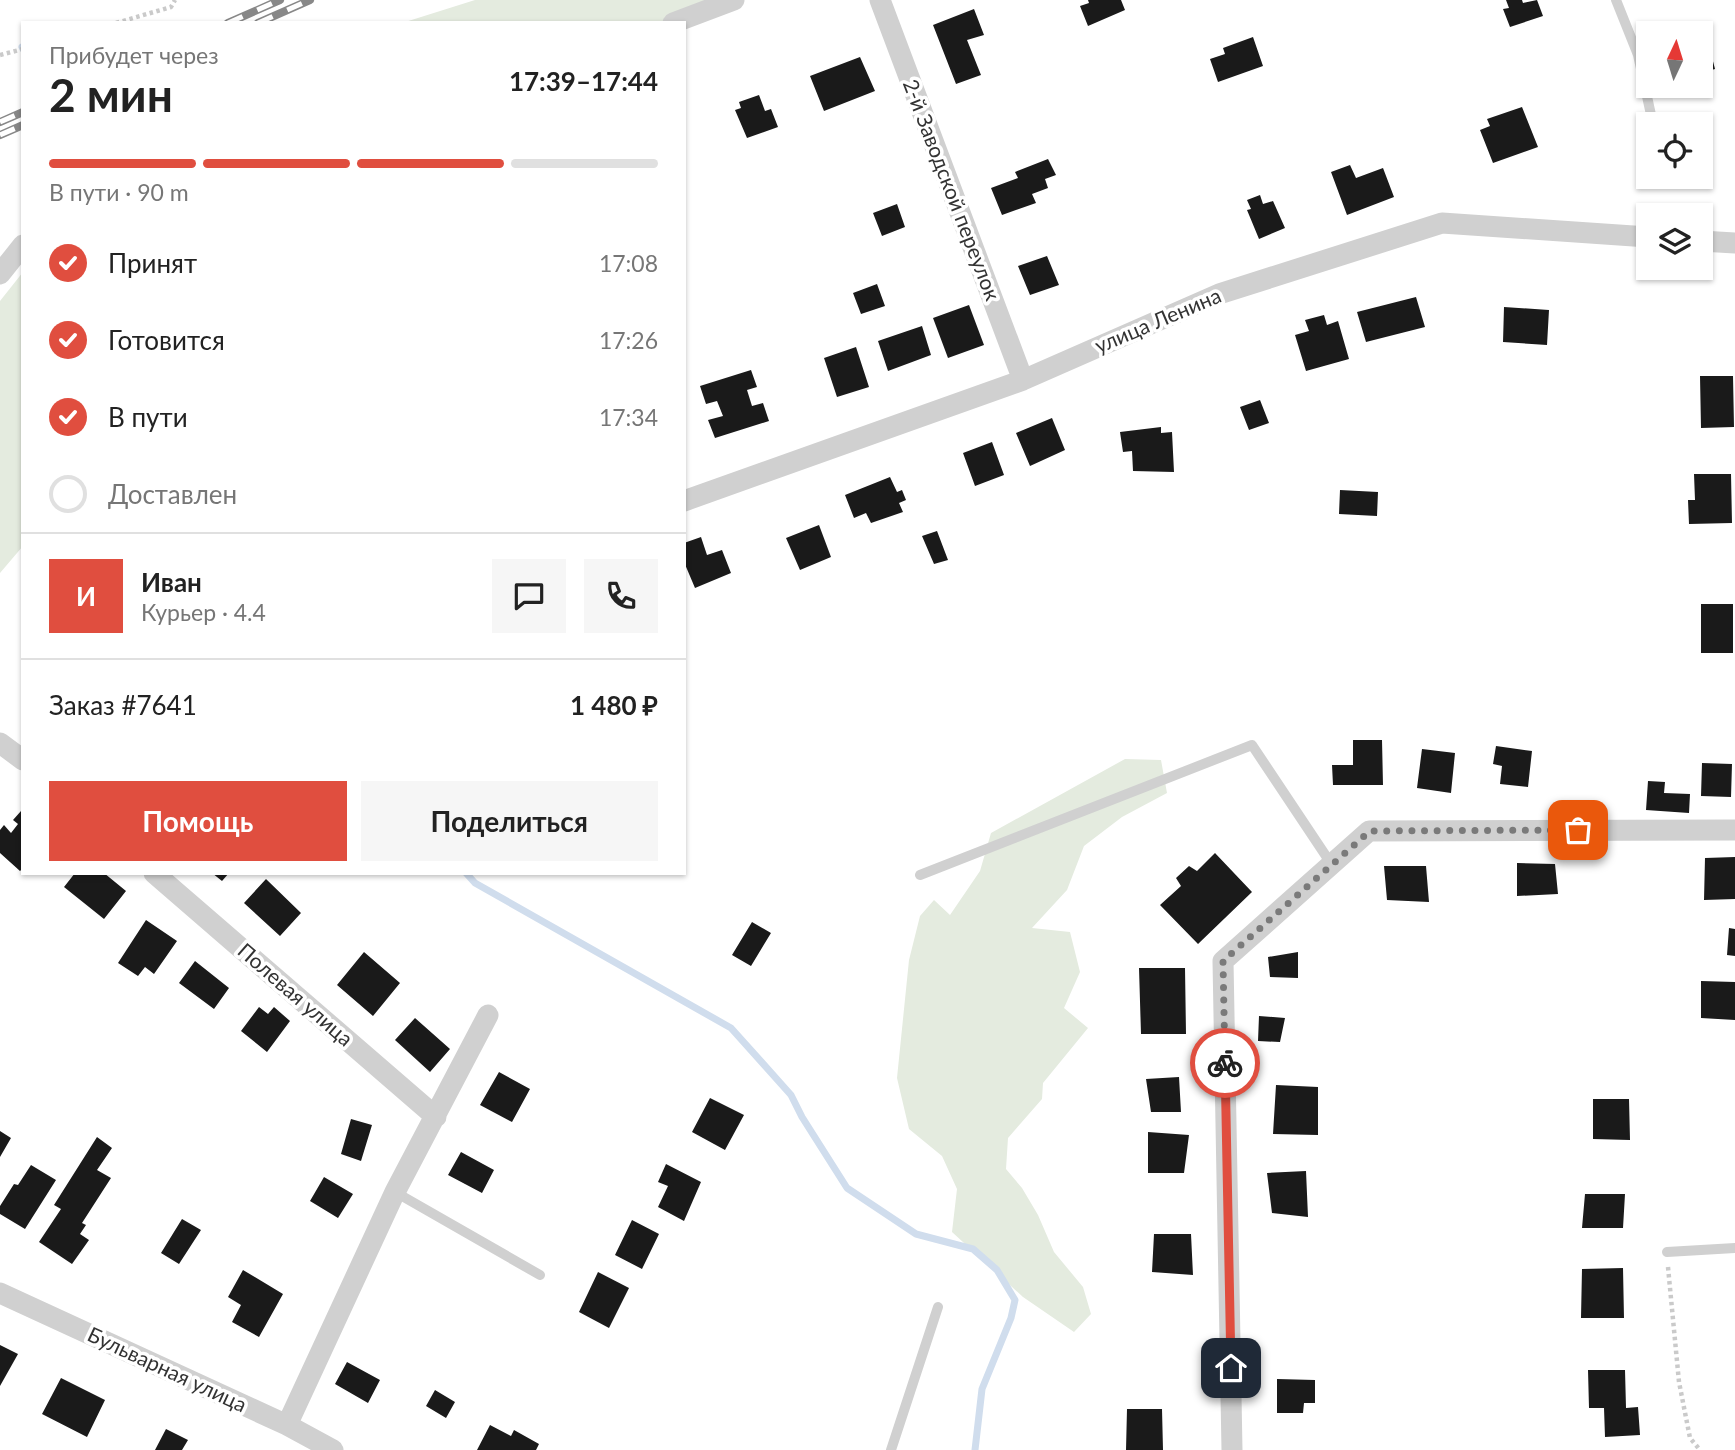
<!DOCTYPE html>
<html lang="ru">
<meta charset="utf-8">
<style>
:root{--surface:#fff;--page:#f6f6f6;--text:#222;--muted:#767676;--line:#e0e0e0;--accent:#e04e3f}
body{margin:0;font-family:Lato,sans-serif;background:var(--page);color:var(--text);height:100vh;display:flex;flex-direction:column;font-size:26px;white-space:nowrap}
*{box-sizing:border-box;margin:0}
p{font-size:23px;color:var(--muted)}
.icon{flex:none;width:38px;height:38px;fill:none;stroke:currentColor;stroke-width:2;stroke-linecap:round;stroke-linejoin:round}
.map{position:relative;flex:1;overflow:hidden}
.sheet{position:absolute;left:21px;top:21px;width:665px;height:854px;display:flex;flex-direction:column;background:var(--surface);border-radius:0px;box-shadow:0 2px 5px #0004}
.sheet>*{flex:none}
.needle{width:46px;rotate:4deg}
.tools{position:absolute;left:1636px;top:21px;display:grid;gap:14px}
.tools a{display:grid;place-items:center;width:77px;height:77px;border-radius:0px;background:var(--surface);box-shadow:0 2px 5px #0004;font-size:35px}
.pin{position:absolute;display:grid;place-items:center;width:60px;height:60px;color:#fff;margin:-30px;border-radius:14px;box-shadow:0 4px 10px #0006}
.courier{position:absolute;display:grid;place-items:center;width:70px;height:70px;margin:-35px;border:5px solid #e04e3f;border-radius:50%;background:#fff;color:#222;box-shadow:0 2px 9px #0007}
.overview em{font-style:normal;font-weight:700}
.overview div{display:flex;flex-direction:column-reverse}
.overview{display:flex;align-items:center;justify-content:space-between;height:119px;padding:0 28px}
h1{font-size:46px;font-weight:700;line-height:52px}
.bar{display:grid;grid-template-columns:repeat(4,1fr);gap:10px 7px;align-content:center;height:84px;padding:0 28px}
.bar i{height:9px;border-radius:5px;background:var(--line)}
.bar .current{background:var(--accent)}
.bar p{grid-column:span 4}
.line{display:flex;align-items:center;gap:18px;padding:0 28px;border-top:2px solid var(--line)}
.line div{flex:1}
.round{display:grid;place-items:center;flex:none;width:74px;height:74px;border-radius:0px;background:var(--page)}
ol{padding:0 28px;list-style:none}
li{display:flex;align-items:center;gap:21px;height:77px}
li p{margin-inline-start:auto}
li .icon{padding:7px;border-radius:50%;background:var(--accent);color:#fff;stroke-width:4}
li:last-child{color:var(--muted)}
li i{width:38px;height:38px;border:4px solid var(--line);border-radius:50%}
.action{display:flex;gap:14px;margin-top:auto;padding:14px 28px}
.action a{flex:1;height:80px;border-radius:0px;background:var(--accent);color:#fff;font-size:28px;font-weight:700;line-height:80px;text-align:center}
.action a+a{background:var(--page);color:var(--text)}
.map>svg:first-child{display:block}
</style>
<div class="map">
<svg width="1735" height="1450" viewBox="0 0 1735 1450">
<rect width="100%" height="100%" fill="#fff"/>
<path fill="#e4ebdf" d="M475 0H723L657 23H402Z
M23 272V546L0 573V301Z
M1125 759 1161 760 1167 793 1122 817 1084 846 1067 890 1032 928 1070 932 1080 972 1064 1008 1088 1028 1043 1083 1042 1099 1008 1138 1006 1169 1022 1188 1038 1215 1054 1252 1083 1287 1091 1314 1074 1332 1023 1297 952 1232 957 1189 942 1156 909 1129 897 1078 909 960 920 916 934 900 950 915 980 871 991 833Z"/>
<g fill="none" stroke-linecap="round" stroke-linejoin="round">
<path stroke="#d0dded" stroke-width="7" d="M22 47 23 49
M466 873 475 883 731 1028 791 1095 802 1117 847 1188 916 1234 973 1249 997 1270 1015 1300 1011 1318 982 1389 975 1450"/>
</g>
<path fill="#1a1a1a" d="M1088 0H1121L1125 10 1088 26 1080 6 1089 3Z
M1506 0H1522L1523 3 1537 0 1543 16 1510 27 1503 9 1509 8Z
M974 9 984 35 967 40 981 75 956 84 933 25Z
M1253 37 1263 66 1218 82 1210 59 1225 54 1223 48Z
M1709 46 1715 69 1701 73V48Z
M860 57 875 91 824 111 810 76Z
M759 95 765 111 771 109 778 127 747 138 735 110 741 108 739 102Z
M1522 107 1538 147 1493 163 1480 130 1490 126 1487 119Z
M1048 159 1056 175 1045 179 1048 188 1032 194 1036 203 1002 215 991 188 1018 178 1015 172Z
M1350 165 1356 178 1383 168 1394 197 1347 215 1331 172Z
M1260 195 1263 204 1273 201 1285 228 1259 239 1247 210 1251 209 1247 200Z
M897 204 905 227 882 236 873 213Z
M1047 256 1059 285 1030 295 1018 266Z
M877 284 885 306 861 314 853 293Z
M1416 297 1425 327 1366 342 1357 312Z
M969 305 984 345 948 358 933 318Z
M1504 307 1549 310 1547 345 1503 342Z
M1324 315 1327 325 1338 321 1349 359 1306 371 1295 335 1309 331 1305 320Z
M922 326 931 355 888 371 878 341Z
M856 347 869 387 837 397 824 358Z
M751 370 757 387 747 390 752 406 763 403 769 421 715 438 708 420 723 416 717 401 706 404 700 386Z
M1700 376H1733L1734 427 1701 428Z
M1260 400 1269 423 1249 430 1240 407Z
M1052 418 1065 450 1030 466 1016 433Z
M1161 427V433L1172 432 1174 472 1133 471 1132 451 1123 452 1120 432Z
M992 442 1004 475 975 486 963 453Z
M1694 474H1731L1732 523 1689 524 1688 500H1695Z
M890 477 897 492 902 490 906 500 899 503 903 512 871 523 866 513 854 518 845 495Z
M1340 490 1378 492 1377 516 1339 514Z
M819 525 831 557 800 570 786 538Z
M937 531 948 560 934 564 922 536Z
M701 537 707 555 722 550 731 573 695 588 684 562V543Z
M1701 604H1733V653H1701Z
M1353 740H1382L1383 785H1333L1332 765H1353Z
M1496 746 1532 751 1528 787 1500 784 1502 766 1493 764Z
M1422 749 1455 753 1451 793 1417 788Z
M1702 763 1732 764 1731 797 1701 796Z
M1648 781 1665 782 1664 793 1690 794 1689 813 1646 810Z
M21 811 23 868 20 871 0 853V830L4 825 11 833 18 824 13 820Z
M1215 853 1252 892 1198 944 1160 905 1181 886 1176 878 1189 866 1197 871Z
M1735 857V899L1704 900 1705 858Z
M1517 863 1555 864 1558 894 1517 896Z
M1384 866H1426L1429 902 1387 900Z
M75 873H104L126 891 104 919 64 887Z
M212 873H229L222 881Z
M266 879 301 913 280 936 244 903Z
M146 920 177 941 154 974 145 967 138 976 118 963Z
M752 922 771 933 751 966 732 955Z
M1729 928 1735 929V956L1727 955Z
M364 952 400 983 373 1016 337 985Z
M1298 952V978L1270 977 1268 957Z
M195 961 229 988 214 1009 179 983Z
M1139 968H1185L1186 1034H1141Z
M1701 981 1735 982V1020L1701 1018Z
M259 1007 268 1014 274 1007 290 1021 267 1052 241 1031Z
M1259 1016 1285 1018 1280 1042 1258 1041Z
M415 1018 450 1049 430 1072 395 1040Z
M499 1072 530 1089 512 1122 480 1105Z
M1179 1077 1181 1112H1151L1146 1079Z
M1276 1085 1318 1087V1135L1273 1134Z
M710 1098 744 1115 725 1150 692 1132Z
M1593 1099H1629L1630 1140 1593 1139Z
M351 1119 372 1125 361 1161 341 1154Z
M0 1131 11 1138 0 1157Z
M1148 1132 1189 1135 1184 1173H1148Z
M97 1137 112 1148 97 1170 111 1178 82 1223 86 1225 80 1234 89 1240 72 1264 39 1242 61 1209 54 1205Z
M461 1152 494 1170 482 1193 448 1175Z
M666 1164 701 1182 684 1221 658 1207 668 1186 658 1182Z
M31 1165 56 1180 25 1229 0 1214V1206L14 1184 18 1185Z
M1306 1171 1308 1217 1272 1213 1267 1173Z
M324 1177 353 1194 338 1218 310 1201Z
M1585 1194H1625L1623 1228H1582Z
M182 1219 201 1230 179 1264 161 1253Z
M632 1220 659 1234 642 1269 615 1255Z
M1154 1234H1191L1193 1275 1152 1272Z
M1623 1268 1624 1318H1581L1582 1269Z
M243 1270 283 1294 259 1337 232 1322 241 1305 228 1297Z
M598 1272 629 1288 609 1328 579 1312Z
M0 1345 18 1354 0 1386Z
M347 1362 380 1380 368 1403 335 1384Z
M1588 1370H1625L1626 1408 1638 1407 1640 1435 1605 1437 1604 1408H1589Z
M61 1378 105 1400 87 1437 42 1414Z
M1277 1379 1315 1380V1403H1304L1303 1413H1277Z
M435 1390 455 1402 446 1418 426 1406Z
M1127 1409H1162L1163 1450H1126Z
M490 1425 511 1436 514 1430 539 1444 536 1450H477Z
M166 1429 188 1440 182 1450H155Z"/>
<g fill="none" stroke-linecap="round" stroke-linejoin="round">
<path stroke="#cacaca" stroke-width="4.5" stroke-dasharray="3.5 3.5" stroke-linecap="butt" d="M116 23 171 7 175 0
M0 55 23 49
M1668 1267 1679 1382 1690 1438 1700 1450"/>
<path stroke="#d0d0d0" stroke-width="10" d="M1616 0 1638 55 1653 124
M920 875 1252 745 1332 865
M395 1192 540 1275
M1667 1252 1735 1248
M891 1450 938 1307"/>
<path stroke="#d0d0d0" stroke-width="21" d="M880 0 1023 380
M673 23 734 0
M1701 241 1735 243
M0 274 23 245
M684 501 1023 380 1219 294 1442 223 1648 237
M0 743 23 760
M154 873 436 1117
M0 1293 287 1425 333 1450
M287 1425 395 1192 488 1015
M1232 1450 1223 961 1369 831 1735 830"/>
<g stroke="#888" stroke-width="8">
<path id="rail" d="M228 23 280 0
M258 23 310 0
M0 122 23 112
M0 135 23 125"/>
</g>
<use href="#rail" stroke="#fff" stroke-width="5" stroke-dasharray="16" stroke-linecap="butt"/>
</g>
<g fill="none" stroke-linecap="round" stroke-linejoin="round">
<path stroke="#7a7a7a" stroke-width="7" stroke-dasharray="0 12.6" d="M1225 1063 1223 961 1370 831 1578 830"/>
<path stroke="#e04e3f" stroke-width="9" d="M1225 1063 1231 1368"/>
</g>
<g text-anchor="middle" stroke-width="7" stroke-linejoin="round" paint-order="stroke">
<g font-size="21" fill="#333" stroke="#fff">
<text transform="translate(951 190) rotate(69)" y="7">2-й Заводской переулок</text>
<text transform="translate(1158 321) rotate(-23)" y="7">улица Ленина</text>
<text transform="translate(295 995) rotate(41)" y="7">Полевая улица</text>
<text transform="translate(167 1370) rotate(25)" y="7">Бульварная улица</text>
</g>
</g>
</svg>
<div class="tools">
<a><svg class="needle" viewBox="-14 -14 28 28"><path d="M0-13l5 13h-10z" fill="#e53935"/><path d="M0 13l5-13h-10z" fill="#767676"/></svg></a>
<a><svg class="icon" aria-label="locate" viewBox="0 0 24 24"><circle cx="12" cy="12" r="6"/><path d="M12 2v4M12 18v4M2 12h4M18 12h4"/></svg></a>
<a><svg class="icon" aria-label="layers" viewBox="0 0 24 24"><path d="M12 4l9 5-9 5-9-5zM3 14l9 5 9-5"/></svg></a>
</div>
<div class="pin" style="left:1578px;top:830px;background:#ea580c"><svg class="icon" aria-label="bag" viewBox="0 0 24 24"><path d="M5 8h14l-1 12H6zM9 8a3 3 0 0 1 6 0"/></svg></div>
<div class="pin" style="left:1231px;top:1368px;background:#1f2937"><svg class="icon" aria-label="home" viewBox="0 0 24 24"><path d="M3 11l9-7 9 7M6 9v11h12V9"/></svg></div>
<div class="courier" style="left:1225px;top:1063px"><svg class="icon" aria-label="bike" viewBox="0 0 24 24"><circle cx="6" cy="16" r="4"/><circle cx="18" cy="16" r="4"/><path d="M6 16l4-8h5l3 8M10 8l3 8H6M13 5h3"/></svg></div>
<section class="sheet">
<div class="overview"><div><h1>2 мин</h1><p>Прибудет через</p></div><em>17:39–17:44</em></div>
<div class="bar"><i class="current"></i><i class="current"></i><i class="current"></i><i></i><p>В пути · 90 m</p></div>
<ol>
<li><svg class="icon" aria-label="check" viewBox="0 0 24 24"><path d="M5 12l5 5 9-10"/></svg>Принят<p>17:08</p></li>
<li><svg class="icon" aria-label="check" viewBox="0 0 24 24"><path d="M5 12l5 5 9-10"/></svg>Готовится<p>17:26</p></li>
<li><svg class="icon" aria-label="check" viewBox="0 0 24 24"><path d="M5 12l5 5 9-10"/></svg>В пути<p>17:34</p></li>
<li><i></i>Доставлен</li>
</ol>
<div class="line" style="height:126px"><b class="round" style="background:var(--accent);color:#fff">И</b><div><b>Иван</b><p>Курьер · 4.4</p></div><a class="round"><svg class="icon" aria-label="chat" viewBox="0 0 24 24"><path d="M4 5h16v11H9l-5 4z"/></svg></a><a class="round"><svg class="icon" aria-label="phone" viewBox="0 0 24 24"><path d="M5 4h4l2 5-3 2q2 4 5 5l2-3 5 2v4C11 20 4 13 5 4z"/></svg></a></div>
<div class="line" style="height:91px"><div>Заказ #7641</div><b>1 480 ₽</b></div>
<div class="action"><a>Помощь</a><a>Поделиться</a></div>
</section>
</div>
